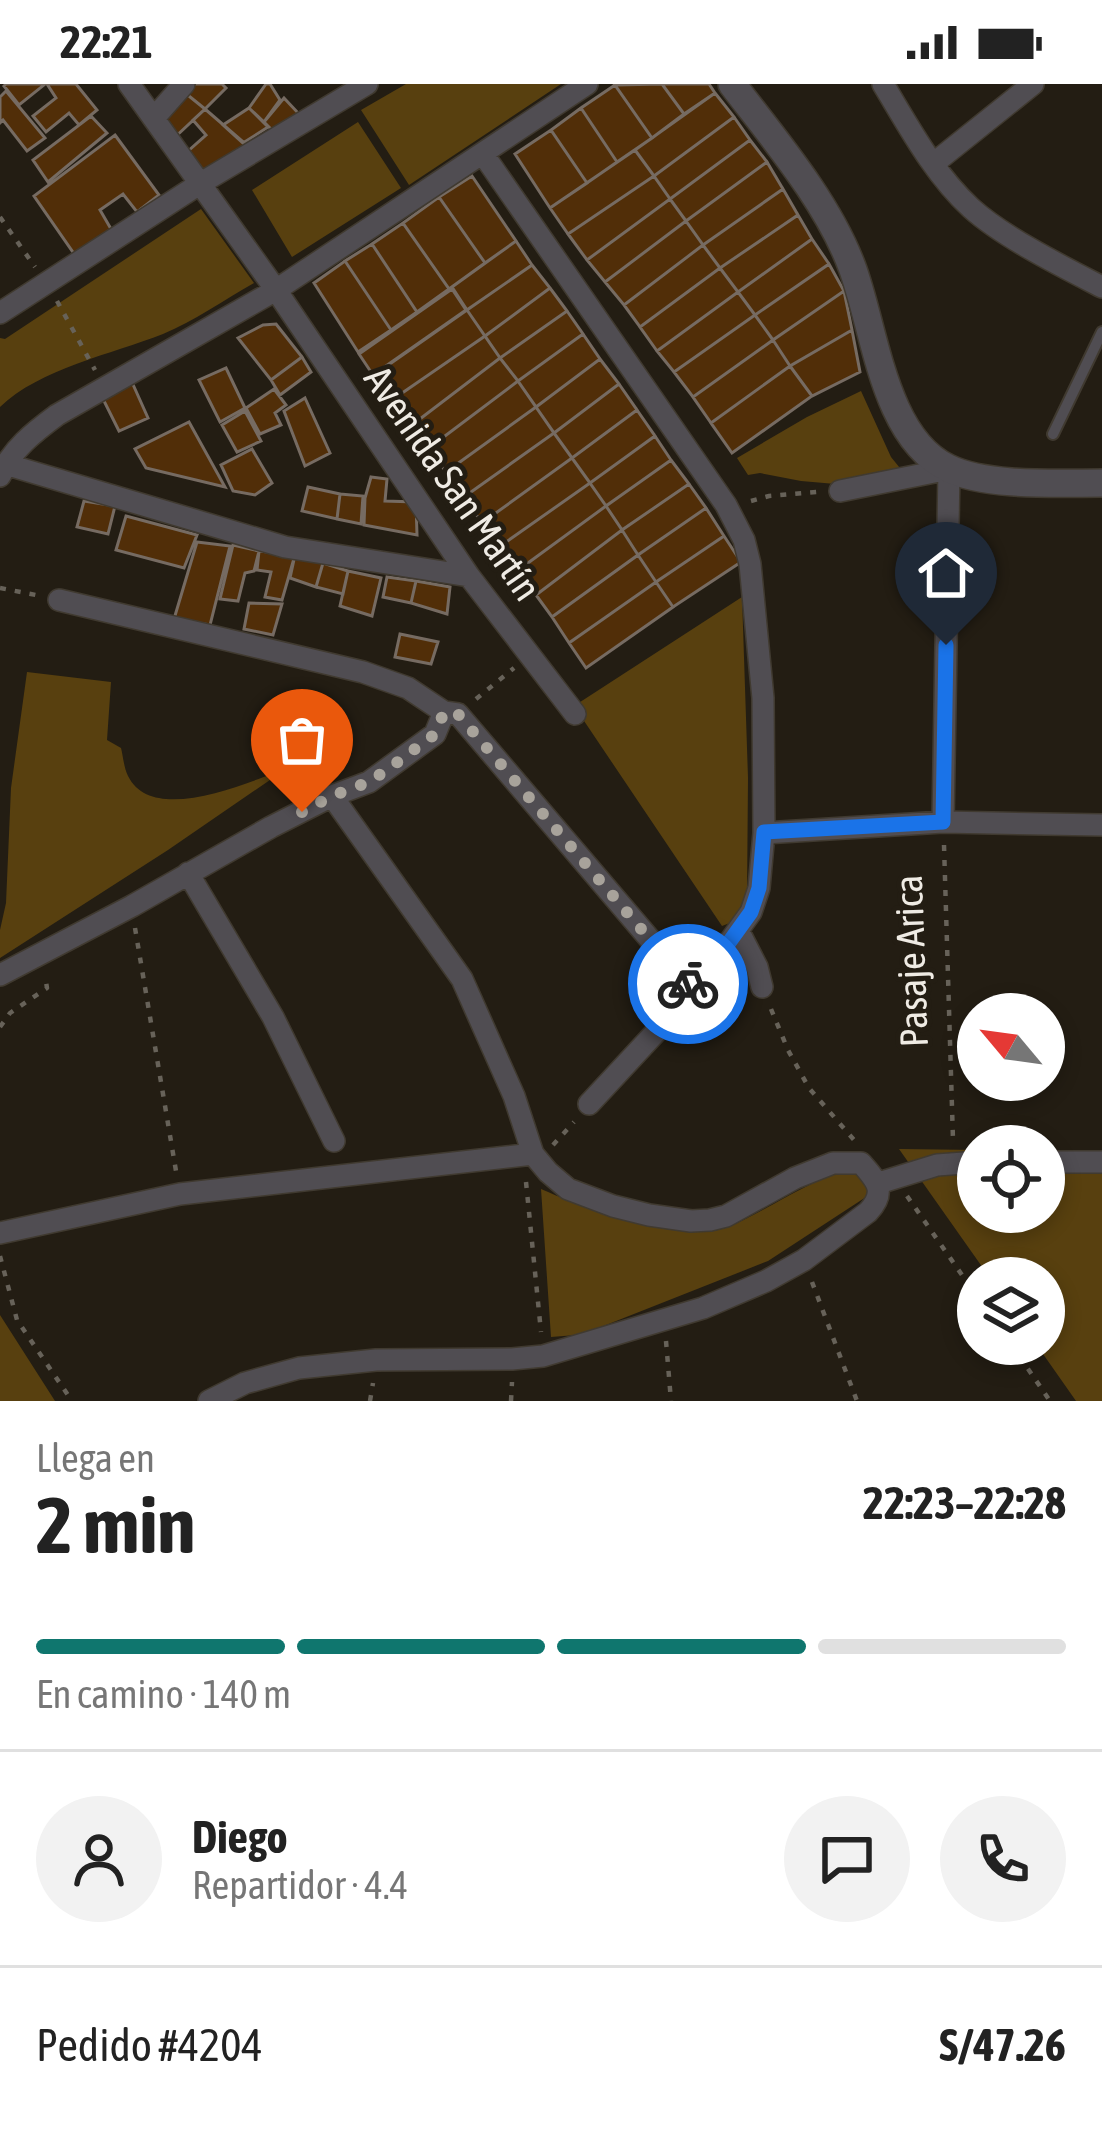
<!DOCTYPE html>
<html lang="es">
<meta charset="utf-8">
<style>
:root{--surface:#fff;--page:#f2f2f2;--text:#222;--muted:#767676;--line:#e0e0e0;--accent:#0f766e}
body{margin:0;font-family:"Asap Condensed",sans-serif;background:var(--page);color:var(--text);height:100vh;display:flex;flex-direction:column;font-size:45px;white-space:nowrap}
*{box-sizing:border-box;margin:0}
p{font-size:39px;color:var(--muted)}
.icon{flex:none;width:66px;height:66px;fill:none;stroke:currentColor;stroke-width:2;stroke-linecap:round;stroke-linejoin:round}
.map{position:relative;height:1317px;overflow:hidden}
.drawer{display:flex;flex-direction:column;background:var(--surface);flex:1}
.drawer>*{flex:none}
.needle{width:78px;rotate:299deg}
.buttons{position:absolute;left:957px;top:909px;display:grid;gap:24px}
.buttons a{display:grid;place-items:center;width:108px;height:108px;border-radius:50%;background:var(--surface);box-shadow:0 6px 18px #0003;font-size:60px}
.pin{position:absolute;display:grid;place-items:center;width:102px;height:102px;color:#fff;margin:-123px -51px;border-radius:50% 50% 50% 0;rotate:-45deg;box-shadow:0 0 12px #0007}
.pin .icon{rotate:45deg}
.courier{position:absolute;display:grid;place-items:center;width:120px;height:120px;margin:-60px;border:9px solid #1a73e8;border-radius:50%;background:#fff;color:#222;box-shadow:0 3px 15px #0007}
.overview em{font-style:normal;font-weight:700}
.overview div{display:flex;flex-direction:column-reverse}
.overview{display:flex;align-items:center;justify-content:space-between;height:204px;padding:0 36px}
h1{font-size:78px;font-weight:700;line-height:90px}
.bar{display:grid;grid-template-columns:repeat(4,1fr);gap:18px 12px;align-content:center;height:144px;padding:0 36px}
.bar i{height:15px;border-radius:9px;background:var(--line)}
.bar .selected{background:var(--accent)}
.bar p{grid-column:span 4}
.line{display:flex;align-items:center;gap:30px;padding:0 36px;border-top:3px solid var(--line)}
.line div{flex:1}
.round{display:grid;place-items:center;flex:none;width:126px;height:126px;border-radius:63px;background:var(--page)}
.status{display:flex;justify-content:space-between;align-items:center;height:84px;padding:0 60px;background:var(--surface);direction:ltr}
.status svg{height:33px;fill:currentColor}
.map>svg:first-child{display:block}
</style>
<div class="status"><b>22:21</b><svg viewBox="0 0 49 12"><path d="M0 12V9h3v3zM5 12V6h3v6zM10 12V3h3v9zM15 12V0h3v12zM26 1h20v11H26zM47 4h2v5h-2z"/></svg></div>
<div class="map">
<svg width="1102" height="1317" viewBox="0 0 1102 1317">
<rect width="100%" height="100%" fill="#231d13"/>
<path fill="#58400f" d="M406 0H561L409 101 361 26Z
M358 38 401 104 292 173 252 106Z
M201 125 254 199C224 216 194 237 163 250 112 270 39 285 0 323V254L5 255Z
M861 307 891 373 908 394 870 403 801 397 760 389 748 391 737 374 807 333Z
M742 513 748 694 747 814 735 837 722 842 574 622Z
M27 588 111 598 107 656 121 664C123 672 124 684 128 692 153 742 247 698 286 685L168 766 0 874V846L6 819 11 704Z
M899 1065 978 1066V1128H1044V1067L1102 1068V1317H1076L1036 1260H1044V1194H990Z
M850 1084H860L872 1105 866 1113 768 1177 601 1243 576 1251 551 1253 541 1105C586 1125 685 1162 731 1142 772 1123 807 1098 850 1084Z
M0 1231 55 1317H0Z"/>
<path fill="#512e08" stroke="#766b62" stroke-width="3" d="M6 0H43L44 1 19 21 4 2Z
M47 0H76L97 26 79 41 69 29 46 48 33 32 56 14Z
M190 0H222L226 4 205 25 184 8Z
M266 0H270L280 16 264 38 249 24Z
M662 0 684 30 652 54 615 1Z
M662 0H709L715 9 684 30Z
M615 1 652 54 617 78 581 24Z
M6 7 45 54 27 67 3 36 0 39V13Z
M184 8 205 25 173 55 159 34Z
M715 9 734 33 654 92 635 66Z
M284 14 300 31 272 46 264 38Z
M249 24 268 43 243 59 223 41Z
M581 24 617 78 587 99 551 46Z
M205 25 249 63 200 90 187 68 206 51 193 36Z
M91 32 107 49 48 98 33 76Z
M734 33 750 56 670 115 654 92Z
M551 46 587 99 550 124 515 70Z
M115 51 159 111 137 128 123 110 100 126 111 145 77 174 34 112Z
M750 56 767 78 686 137 670 115Z
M635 66 654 92 568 150 550 124Z
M767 78 783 105 703 161 686 137Z
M472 92 516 157 485 179 439 113Z
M654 92 670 115 587 176 568 150Z
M783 105 798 131 720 184 703 161Z
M439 113 485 179 449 205 403 139Z
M670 115 686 137 605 198 587 176Z
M798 131 812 155 738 208 720 184Z
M686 137 703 161 624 221 605 198Z
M403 139 449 205 417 228 372 160Z
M812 155 829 180 755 231 738 208Z
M516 157 532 181 467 226 452 203Z
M372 160 417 228 391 246 345 177Z
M703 161 720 184 640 243 624 221Z
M345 177 391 246 358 268 314 199Z
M829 180 844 207 773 256 755 231Z
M532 181 550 204 485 252 467 226Z
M720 184 738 208 657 267 640 243Z
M550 204 567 227 500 274 485 252Z
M452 205 466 226 373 291 359 270Z
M844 207 852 246 790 282 773 256Z
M738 208 755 231 674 288 657 267Z
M467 226 485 252 392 316 374 291Z
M567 227 583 250 518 297 500 274Z
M755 231 773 256 693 313 674 288Z
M276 240 302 273 271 296 238 254 263 241Z
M852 246 860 288 812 312 790 282Z
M583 250 600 275 536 323 518 297Z
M485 252 500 274 412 341 392 316Z
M773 256 790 282 711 339 693 313Z
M302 273 311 288 280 311 271 296Z
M500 274 518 297 429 364 412 341Z
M600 275 619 300 554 349 536 323Z
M790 282 812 312 732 369 711 339Z
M226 284 245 324 220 338 199 296Z
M131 296 148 334 119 347 101 311Z
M518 297 536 323 446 388 429 364Z
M619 300 637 326 572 374 554 349Z
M274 305 286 321 275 329 281 341 260 350 246 324Z
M305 314 330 369 305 382 284 327Z
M536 323 554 349 464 413 446 388Z
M637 326 655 352 590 399 572 374Z
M245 327 261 357 237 368 222 341Z
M189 338 225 403 146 384 135 365Z
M554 349 572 374 482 439 464 413Z
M655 352 671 376 606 422 590 399Z
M252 365 272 399 255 411 233 407 221 381Z
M572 374 590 399 499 463 482 439Z
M671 376 689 400 622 446 606 422Z
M371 393 387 395 385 417 416 418 417 451 364 441 365 414Z
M590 399 606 422 517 487 499 463Z
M689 400 706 424 638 471 622 446Z
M308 403 340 410 337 435 302 427Z
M340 410 363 412 361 440 337 435Z
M84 417 115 422 108 450 77 443Z
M606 422 622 446 536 511 517 487Z
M706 424 724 452 656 498 638 471Z
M126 432 197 451 184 484 116 466Z
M622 446 638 471 552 533 536 511Z
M724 452 741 478 673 523 656 498Z
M197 458 230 462 210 541 174 535Z
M233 461 259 467 254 487 245 489 238 517 220 515Z
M259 467 295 471 282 516 265 513 271 488 257 486Z
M295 471 323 479 316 503 290 494Z
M638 471 656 498 569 559 552 533Z
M323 479 348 487 343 510 316 503Z
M348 487 381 494 372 532 340 522Z
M387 493 416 497 411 519 383 513Z
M416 497 450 503 447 530 411 519Z
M656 498 673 523 586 584 569 559Z
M249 519 282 520 273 551 244 545Z
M400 550 438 558 431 580 395 573Z"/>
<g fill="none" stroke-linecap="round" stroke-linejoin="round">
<g stroke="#403a30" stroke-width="14">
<path id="service" d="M1053 350 1102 248"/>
</g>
<g stroke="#403a30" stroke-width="24">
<path id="minor" d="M129 0 276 206 469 492 575 630
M883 0C909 43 934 90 971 124 1003 153 1063 183 1102 203
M154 34 184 0
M483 70 726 421 744 456 750 480 763 614 764 749 759 804 751 828 694 907 589 1020
M933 80 1033 0
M0 229 201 99 367 0
M5 380 285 463 469 492
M0 392C12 365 34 348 57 331L276 206 587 0
M840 407 949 385 943 738
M59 516 363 588 408 604 444 628 458 630 694 907
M764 749 943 738 1102 741
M188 789 273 933 334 1057
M738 846 757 883 762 903
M0 891 132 822 271 743 332 712 369 698 435 650 444 628
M1044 1078H1102
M879 1099 937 1081 978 1078
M0 1149 180 1110 533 1070
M209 1317 245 1299 299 1284 376 1276 512 1275 543 1272 703 1224 766 1197 804 1176 868 1128C887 1108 877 1097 861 1079H833L795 1094 726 1132 710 1136 691 1137 649 1131 613 1122 568 1105 548 1088 533 1070 514 1012 462 895 332 712"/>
</g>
<g stroke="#403a30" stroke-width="30">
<path id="tertiary" d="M732 0C774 55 828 118 852 183 875 244 883 353 948 384 986 403 1059 399 1102 399"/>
</g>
<path stroke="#676259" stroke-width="4.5" stroke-dasharray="6 9" stroke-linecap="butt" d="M0 133 35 183
M57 217 95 286
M751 417 769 412 817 408
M0 504 36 511
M476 615 514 584
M944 761 953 1056
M135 844 176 1087
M771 925 788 966 809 1004 854 1056
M0 943 10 929 47 904 45 892
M553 1061 574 1038
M526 1098 541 1248
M907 1112 978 1214
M0 1172 17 1236 72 1317
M812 1198 857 1317
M666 1257 671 1317
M1011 1260 1050 1317
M370 1317 373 1299
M511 1317 512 1298"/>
<use href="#service" stroke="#504d52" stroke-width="10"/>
<use href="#minor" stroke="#504d52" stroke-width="21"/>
<use href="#tertiary" stroke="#504d52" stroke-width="27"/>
</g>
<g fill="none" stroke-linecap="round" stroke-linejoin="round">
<path stroke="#a8a39b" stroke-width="12" stroke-dasharray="0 21.6" d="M302 728 332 712 369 698 395 680 435 650 444 628 458 630 688 900"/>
<path stroke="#1a73e8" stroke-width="15" d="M688 900 694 907 751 828 759 804 764 748 943 738 946 561"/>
</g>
<g text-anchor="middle" stroke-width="10" stroke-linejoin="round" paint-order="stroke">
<g font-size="39" fill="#efebe4" stroke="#231d13">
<text transform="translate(453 399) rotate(55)" y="14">Avenida San Martín</text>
<text transform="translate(911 877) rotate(-92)" y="14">Pasaje Arica</text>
</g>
</g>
</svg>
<div class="buttons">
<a><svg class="needle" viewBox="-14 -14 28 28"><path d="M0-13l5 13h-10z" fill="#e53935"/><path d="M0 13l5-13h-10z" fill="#767676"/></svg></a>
<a><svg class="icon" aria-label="locate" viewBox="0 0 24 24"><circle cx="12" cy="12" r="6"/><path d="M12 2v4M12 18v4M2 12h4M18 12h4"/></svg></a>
<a><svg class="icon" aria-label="layers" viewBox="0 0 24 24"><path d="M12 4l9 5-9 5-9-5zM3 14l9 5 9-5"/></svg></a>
</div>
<div class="pin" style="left:302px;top:728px;background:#ea580c"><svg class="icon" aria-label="bag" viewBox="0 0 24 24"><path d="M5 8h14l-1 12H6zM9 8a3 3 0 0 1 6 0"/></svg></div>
<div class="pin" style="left:946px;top:561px;background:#1f2937"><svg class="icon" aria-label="home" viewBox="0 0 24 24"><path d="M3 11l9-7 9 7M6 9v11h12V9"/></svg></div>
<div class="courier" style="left:688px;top:900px"><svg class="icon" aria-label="bike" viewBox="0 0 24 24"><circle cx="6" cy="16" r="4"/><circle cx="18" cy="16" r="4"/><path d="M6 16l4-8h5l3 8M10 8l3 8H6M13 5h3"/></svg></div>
</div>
<section class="drawer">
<div class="overview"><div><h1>2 min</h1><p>Llega en</p></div><em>22:23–22:28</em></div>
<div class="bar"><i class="selected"></i><i class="selected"></i><i class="selected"></i><i></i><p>En camino · 140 m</p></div>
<div class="line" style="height:216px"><a class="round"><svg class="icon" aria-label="person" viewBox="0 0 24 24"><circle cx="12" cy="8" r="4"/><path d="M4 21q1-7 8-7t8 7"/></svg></a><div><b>Diego</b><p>Repartidor · 4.4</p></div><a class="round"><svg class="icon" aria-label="chat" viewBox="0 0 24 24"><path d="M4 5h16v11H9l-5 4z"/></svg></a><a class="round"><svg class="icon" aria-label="phone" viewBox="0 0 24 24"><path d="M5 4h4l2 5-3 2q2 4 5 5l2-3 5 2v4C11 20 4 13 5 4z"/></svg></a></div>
<div class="line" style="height:156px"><div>Pedido #4204</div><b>S/47.26</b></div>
</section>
